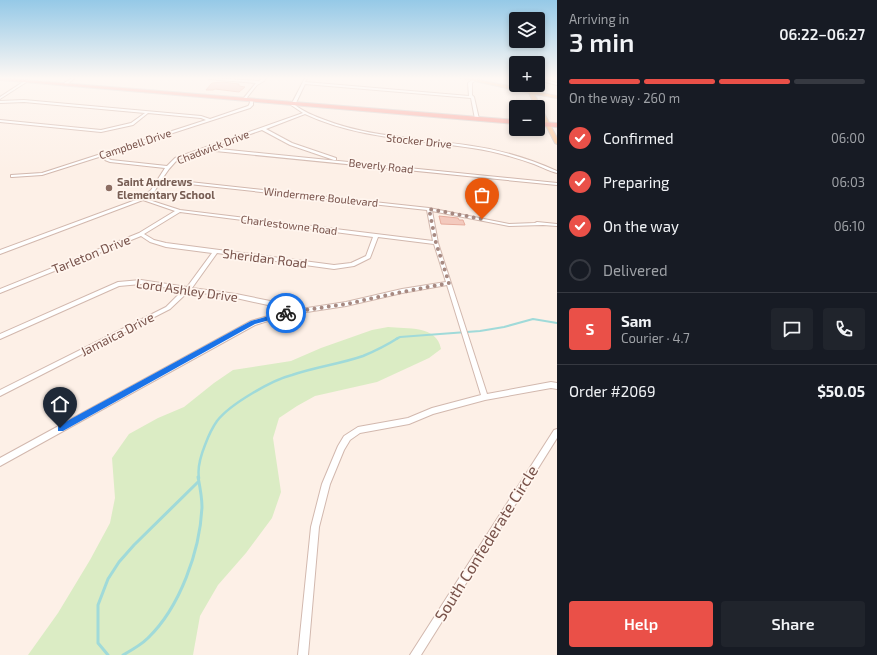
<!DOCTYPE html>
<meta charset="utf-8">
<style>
:root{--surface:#171b24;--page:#20242c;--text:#f1f3f6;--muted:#9ea1a6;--line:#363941;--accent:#ea5048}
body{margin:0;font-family:"Exo 2",sans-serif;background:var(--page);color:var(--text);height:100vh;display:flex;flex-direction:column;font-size:15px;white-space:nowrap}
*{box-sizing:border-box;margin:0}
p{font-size:13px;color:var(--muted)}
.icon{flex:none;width:22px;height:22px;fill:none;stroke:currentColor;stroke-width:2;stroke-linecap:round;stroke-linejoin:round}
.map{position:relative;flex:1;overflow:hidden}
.side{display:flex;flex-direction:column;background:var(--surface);width:320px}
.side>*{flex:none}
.controls{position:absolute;left:509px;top:12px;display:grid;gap:8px}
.controls a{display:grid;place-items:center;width:36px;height:36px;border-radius:4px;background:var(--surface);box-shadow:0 2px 6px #0003;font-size:20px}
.pin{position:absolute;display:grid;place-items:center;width:34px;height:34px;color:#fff;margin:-41px -17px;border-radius:50% 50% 50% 0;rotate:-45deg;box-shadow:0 0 4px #0007}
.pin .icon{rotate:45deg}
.courier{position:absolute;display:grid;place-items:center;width:40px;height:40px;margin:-20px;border:3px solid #1a73e8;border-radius:50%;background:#fff;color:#222;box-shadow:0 1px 5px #0007}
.overview em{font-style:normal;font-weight:600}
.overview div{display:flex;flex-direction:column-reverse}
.overview{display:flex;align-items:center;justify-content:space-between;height:68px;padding:0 12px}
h1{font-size:26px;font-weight:600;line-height:30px}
.bar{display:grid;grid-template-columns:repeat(4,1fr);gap:6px 4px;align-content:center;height:48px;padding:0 12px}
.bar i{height:5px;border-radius:3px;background:var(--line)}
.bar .on{background:var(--accent)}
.bar p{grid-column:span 4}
.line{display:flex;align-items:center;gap:10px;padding:0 12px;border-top:1px solid var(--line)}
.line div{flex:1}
.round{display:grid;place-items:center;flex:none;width:42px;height:42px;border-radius:4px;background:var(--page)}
ol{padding:0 12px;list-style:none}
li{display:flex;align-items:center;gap:12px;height:44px}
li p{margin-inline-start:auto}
li .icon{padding:4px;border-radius:50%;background:var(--accent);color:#fff;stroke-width:4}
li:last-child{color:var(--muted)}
li i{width:22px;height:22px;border:2px solid var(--line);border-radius:50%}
.action{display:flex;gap:8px;margin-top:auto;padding:8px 12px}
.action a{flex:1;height:46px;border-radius:4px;background:var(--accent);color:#fff;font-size:16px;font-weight:600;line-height:46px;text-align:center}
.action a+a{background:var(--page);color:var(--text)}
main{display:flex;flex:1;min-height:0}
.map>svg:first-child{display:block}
</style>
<main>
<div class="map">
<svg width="557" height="655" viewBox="0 0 557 655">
<rect width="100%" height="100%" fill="#fdf0e7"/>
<path fill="#dbecc4" d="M388 327C407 329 437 325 441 349L429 358 377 382 315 396 297 406 279 418 273 438 281 492 272 518 246 553 218 585 200 616 193 655H28L58 613 90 560 110 523 115 498 112 458 129 434 158 418 184 407 214 383 233 370 291 361 321 348 372 330Z"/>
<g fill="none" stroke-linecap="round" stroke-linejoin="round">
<path stroke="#a0dad9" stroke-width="2" d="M396 339 400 337 480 331 504 327 533 319 557 323"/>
<path stroke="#a0dad9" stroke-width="2.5" d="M199 478C197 467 201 455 205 445 208 437 212 428 217 421 230 404 272 380 292 375 315 367 340 364 363 356 375 351 387 345 398 338"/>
<path stroke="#a0dad9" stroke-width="3" d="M108 655 98 643V605L108 579 119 562 134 545 198 482
M123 655C132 650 141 645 148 638 180 607 200 551 202 507 202 498 200 487 198 477"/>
</g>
<path fill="#f3c9bd" stroke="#e7ac9d" d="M223 82 239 84V86L245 87 239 92 215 89 213 90H206L212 83Z
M439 216 458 218 459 220H463L465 225 441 224Z"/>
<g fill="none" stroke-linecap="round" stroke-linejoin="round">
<g stroke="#d2b8ae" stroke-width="2">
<path id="minor" d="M72 78H75L66 85H64V83Z
M208 78 259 81 263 78H266L264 81 257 85 245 100 243 99 256 83 209 79Z
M305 78H307L305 82 469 96 468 83 475 78H478L472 83V95L474 97 479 119 477 120 475 119 471 98 305 84 295 105C304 112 314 116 325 120 372 138 422 138 472 146 501 150 530 159 557 171V173C549 171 542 167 534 164 514 157 493 151 472 148 415 139 359 139 305 114L266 129 292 143 336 158V160H334L290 145 262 130 210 148 557 183V185L205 150 177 160 169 169 162 179 429 208 509 224 535 223 537 222 557 224V226L543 225 509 226 432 211 438 243 487 394 551 382 557 383V389L551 388 485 400 433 414 409 424 360 433 350 440 344 450 330 484 319 527 308 655H298L311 527 322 484 338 446 344 436 358 427 408 418 432 408 481 395 447 285 402 293 346 306 287 315 255 325 0 466V458L251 321 282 312 268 305 236 298 189 291 170 309 0 396V390L166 307 183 290 141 284 119 286 0 339V334L118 282 141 280 187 287 212 253 166 247 150 242 141 236 0 293V289L139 233 175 211 143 200 0 254V250L141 198 151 190 165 168 110 162 105 160 102 156 42 175 12 177H11V175L42 173 206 120 201 118 148 113 133 125 101 132 0 122V120L101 130 131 123 145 113 24 102 0 103V101L24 100 201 116 210 119 248 106 249 105 251 99H253V105L250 108 105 155 107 158 111 160 167 166 175 158 303 113 291 105ZM161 181 427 210 433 241 180 210 146 199 154 192ZM180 212 373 237 366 256 351 263 334 265 166 243 154 240 144 234ZM378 237 434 244 446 282 402 289 346 302 288 311 270 301 236 294 192 288 217 253 334 269 354 266 370 258Z
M538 78 557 83V85L538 80Z
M26 80 28 81 0 99V97Z
M557 429V438L421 655H410L554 430Z"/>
</g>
<g stroke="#d9cfcc" stroke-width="2">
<path id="major" d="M461 78H469L557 96V98L534 94 557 138V144L555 143 538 110V107H536L529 93Z"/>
</g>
<g stroke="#d9cfcc" stroke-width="2">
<path id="highway" d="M0 78 516 120V124L0 80Z
M538 122 557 123V127L538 126Z"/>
</g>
<use href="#minor" fill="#fff" fill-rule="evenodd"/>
<use href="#major" fill="#fdc99d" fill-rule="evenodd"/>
<use href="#highway" fill="#f9a49c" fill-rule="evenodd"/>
</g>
<linearGradient id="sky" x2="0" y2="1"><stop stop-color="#95c9e7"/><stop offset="0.46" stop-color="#fef8f4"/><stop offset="1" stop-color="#fef8f4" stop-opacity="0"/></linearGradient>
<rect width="557" height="170" fill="url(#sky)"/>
<path fill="#1a73e8" d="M286 311 289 313 288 315 255 324 63 431H58V426L236 329 251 321Z"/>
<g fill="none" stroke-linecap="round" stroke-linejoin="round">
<path stroke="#a78981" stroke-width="4" stroke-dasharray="0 7.2" d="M286 313 346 304 402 292 449 283 436 243 429 209 482 219"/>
</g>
<circle fill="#8d6e63" stroke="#fff5ee" stroke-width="1.5" cx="109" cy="188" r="4"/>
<g text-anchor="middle" stroke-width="3.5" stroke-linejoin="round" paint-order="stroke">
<g font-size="11" fill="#78524a" stroke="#fff5ee">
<text transform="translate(419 141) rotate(6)" y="4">Stocker Drive</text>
<text transform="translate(135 144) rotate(-18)" y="4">Campbell Drive</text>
<text transform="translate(213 147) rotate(-21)" y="4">Chadwick Drive</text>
<text transform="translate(381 166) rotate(6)" y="4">Beverly Road</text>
<text transform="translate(321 197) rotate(6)" y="4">Windermere Boulevard</text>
<text transform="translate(289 225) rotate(7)" y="4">Charlestowne Road</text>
</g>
<g font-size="11" font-weight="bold" fill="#785e54" stroke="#fff5ee" text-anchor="start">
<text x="117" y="186">Saint Andrews<tspan x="117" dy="13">Elementary School</tspan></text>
</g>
<g font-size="13" fill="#78524a" stroke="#fff5ee">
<text transform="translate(91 254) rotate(-22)" y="5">Tarleton Drive</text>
<text transform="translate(265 258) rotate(7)" y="5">Sheridan Road</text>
<text transform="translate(187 290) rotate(8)" y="5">Lord Ashley Drive</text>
<text transform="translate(117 334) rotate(-27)" y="5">Jamaica Drive</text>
</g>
<g font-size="16" fill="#78524a" stroke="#fff5ee">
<text transform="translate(486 543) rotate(-58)" y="6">South Confederate Circle</text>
</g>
</g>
</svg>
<div class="controls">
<a><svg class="icon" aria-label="layers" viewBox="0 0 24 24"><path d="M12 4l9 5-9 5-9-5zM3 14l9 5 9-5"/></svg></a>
<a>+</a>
<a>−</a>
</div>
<div class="pin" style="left:482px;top:219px;background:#ea580c"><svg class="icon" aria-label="bag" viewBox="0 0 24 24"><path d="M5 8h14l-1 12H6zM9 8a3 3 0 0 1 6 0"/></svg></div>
<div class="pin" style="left:60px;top:428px;background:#1f2937"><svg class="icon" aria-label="home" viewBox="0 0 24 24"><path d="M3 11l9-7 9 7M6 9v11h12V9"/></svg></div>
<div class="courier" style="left:286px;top:313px"><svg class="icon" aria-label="bike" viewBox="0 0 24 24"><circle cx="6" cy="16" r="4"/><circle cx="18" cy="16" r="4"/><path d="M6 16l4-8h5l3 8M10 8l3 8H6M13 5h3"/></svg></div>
</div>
<section class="side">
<div class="overview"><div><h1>3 min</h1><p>Arriving in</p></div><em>06:22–06:27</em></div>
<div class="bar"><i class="on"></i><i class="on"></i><i class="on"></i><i></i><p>On the way · 260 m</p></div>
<ol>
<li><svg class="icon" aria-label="check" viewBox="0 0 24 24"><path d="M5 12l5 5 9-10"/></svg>Confirmed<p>06:00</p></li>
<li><svg class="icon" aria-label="check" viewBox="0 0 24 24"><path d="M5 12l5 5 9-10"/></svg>Preparing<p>06:03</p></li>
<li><svg class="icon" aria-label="check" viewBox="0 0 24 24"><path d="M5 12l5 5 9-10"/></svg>On the way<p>06:10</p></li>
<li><i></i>Delivered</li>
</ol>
<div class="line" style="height:72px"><b class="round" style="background:var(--accent);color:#fff">S</b><div><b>Sam</b><p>Courier · 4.7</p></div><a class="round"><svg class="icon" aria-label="chat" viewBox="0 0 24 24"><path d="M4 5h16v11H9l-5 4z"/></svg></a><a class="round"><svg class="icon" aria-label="phone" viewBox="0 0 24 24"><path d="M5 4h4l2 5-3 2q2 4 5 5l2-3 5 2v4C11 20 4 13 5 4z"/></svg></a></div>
<div class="line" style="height:52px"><div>Order #2069</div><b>$50.05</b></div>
<div class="action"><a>Help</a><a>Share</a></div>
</section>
</main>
